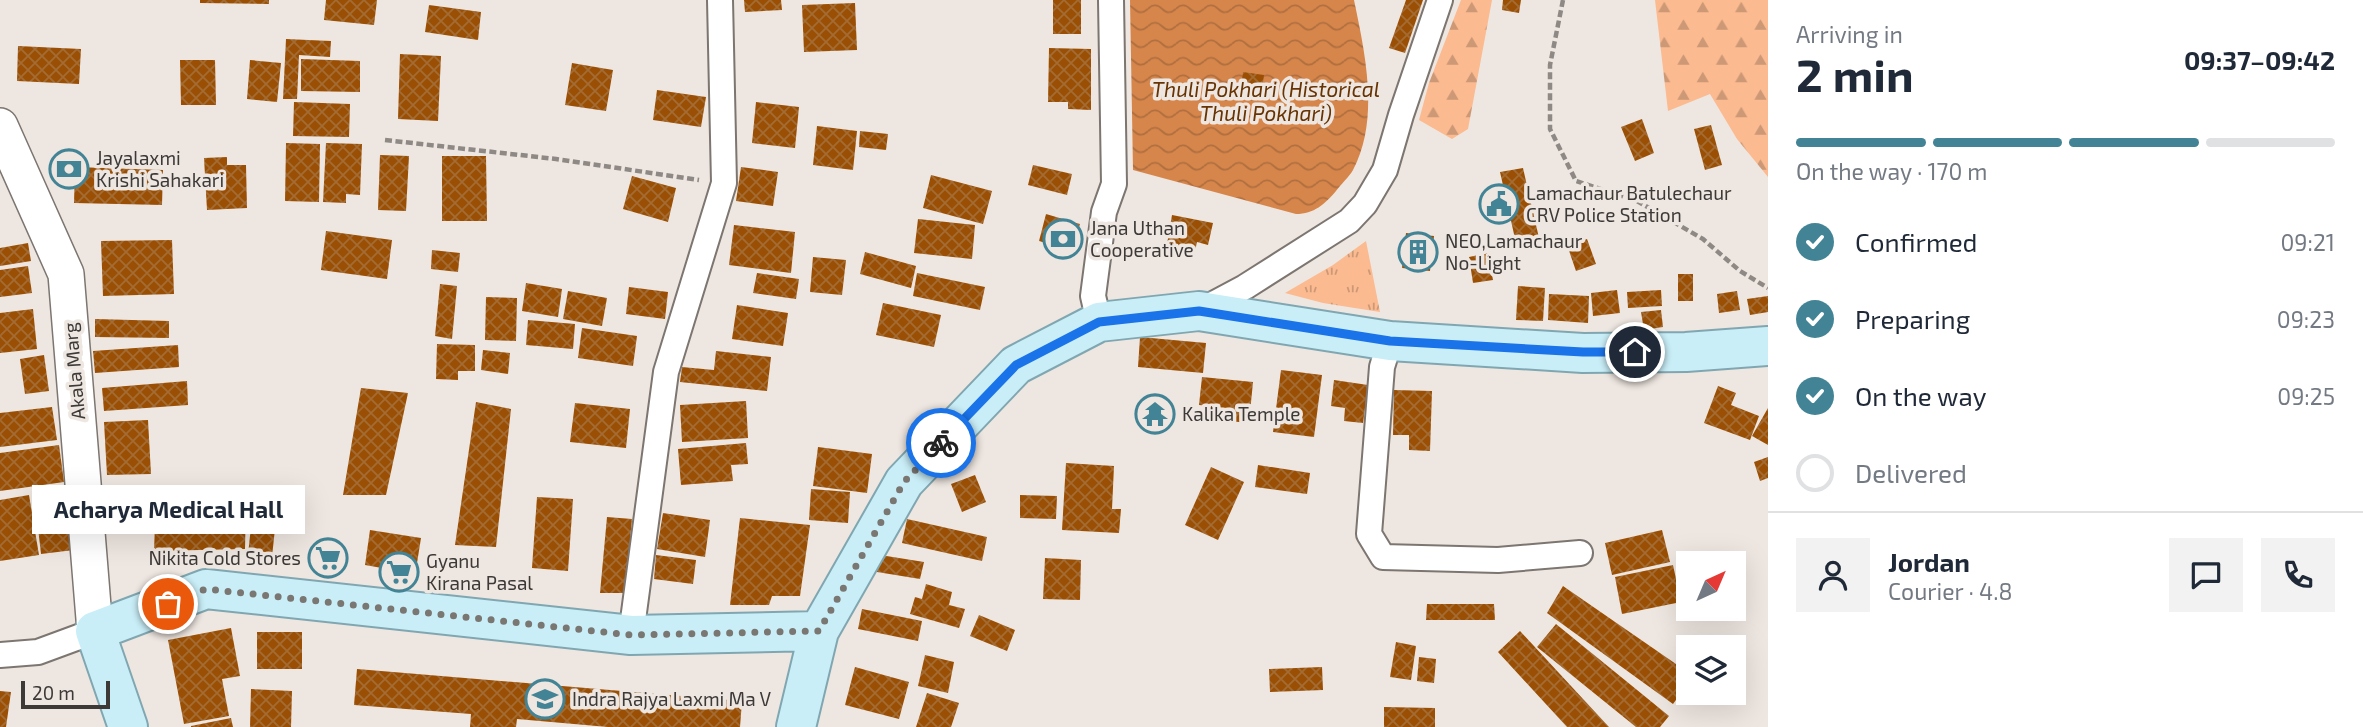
<!DOCTYPE html>
<meta charset="utf-8">
<style>
:root{--surface:#fff;--page:#f2f2f3;--text:#1f2937;--muted:#747a83;--line:#e0e1e3;--accent:#428495}
body{margin:0;font-family:"Exo 2",sans-serif;background:var(--page);color:var(--text);height:100vh;display:flex;flex-direction:column;font-size:26px;white-space:nowrap}
*{box-sizing:border-box;margin:0}
p{font-size:23px;color:var(--muted)}
.icon{flex:none;width:38px;height:38px;fill:none;stroke:currentColor;stroke-width:2;stroke-linecap:round;stroke-linejoin:round}
.map{position:relative;flex:1;overflow:hidden}
.sheet{display:flex;flex-direction:column;background:var(--surface);width:595px}
.sheet>*{flex:none}
.needle{width:46px;rotate:44deg}
.controls{position:absolute;left:1676px;top:551px;display:grid;gap:14px}
.controls a{display:grid;place-items:center;width:70px;height:70px;border-radius:0px;background:var(--surface);box-shadow:0 7px 28px #0002;font-size:35px}
.scale{position:absolute;left:21px;bottom:18px;width:89px;box-sizing:border-box;padding-left:7px;border:4px solid #3c3937;border-top:0;font-size:19px;line-height:24px;white-space:nowrap;color:#3c3937;-webkit-text-stroke:5px #eee6e0;paint-order:stroke}
.pin{position:absolute;display:grid;place-items:center;width:60px;height:60px;color:#fff;margin:-30px;border:4px solid #fff;border-radius:50%;box-shadow:0 2px 7px #0007}
.courier{position:absolute;display:grid;place-items:center;width:70px;height:70px;margin:-35px;border:5px solid #1a73e8;border-radius:50%;background:#fff;color:#222;box-shadow:0 2px 9px #0007}
.bubble{position:absolute;height:49px;border-radius:0px;background:var(--surface);box-shadow:0 7px 28px #0002;font-size:23px;font-weight:700;line-height:49px;text-align:center}
.head em{font-style:normal;font-weight:700}
.head div{display:flex;flex-direction:column-reverse}
.head{display:flex;align-items:center;justify-content:space-between;height:119px;padding:0 28px}
h1{font-size:46px;font-weight:700;line-height:52px}
.bar{display:grid;grid-template-columns:repeat(4,1fr);gap:10px 7px;align-content:center;height:84px;padding:0 28px}
.bar i{height:9px;border-radius:5px;background:var(--line)}
.bar .active{background:var(--accent)}
.bar p{grid-column:span 4}
.line{display:flex;align-items:center;gap:18px;padding:0 28px;border-top:2px solid var(--line)}
.line div{flex:1}
.round{display:grid;place-items:center;flex:none;width:74px;height:74px;border-radius:0px;background:var(--page)}
ol{padding:0 28px;list-style:none}
li{display:flex;align-items:center;gap:21px;height:77px}
li p{margin-inline-start:auto}
li .icon{padding:7px;border-radius:50%;background:var(--accent);color:#fff;stroke-width:4}
li:last-child{color:var(--muted)}
li i{width:38px;height:38px;border:4px solid var(--line);border-radius:50%}
main{display:flex;flex:1;min-height:0}
.map>svg:first-child{display:block}
</style>
<main>
<div class="map">
<svg width="1768" height="727" viewBox="0 0 1768 727">
<defs>
<pattern id="forest-firs" width="22" height="20" patternUnits="userSpaceOnUse" patternTransform="scale(1.75)"><rect width="22" height="20" fill="#fbba8f"/><path d="M5 1l3.5 6h-7zM16 11l3.5 6h-7z" fill="#cc9876"/></pattern>
<pattern id="park-tufts" width="24" height="20" patternUnits="userSpaceOnUse" patternTransform="scale(1.75)"><rect width="24" height="20" fill="#fbba8f"/><path d="M3 7l-1-3M5 7V3M7 7l1-3M15 17l-1-3M17 17v-4M19 17l1-3" fill="none" stroke="#cc9876"/></pattern>
<pattern id="water-waves" width="16" height="10" patternUnits="userSpaceOnUse" patternTransform="scale(1.75)"><rect width="16" height="10" fill="#d7864b"/><path d="M0 5q4-4 8 0t8 0" fill="none" stroke="#b06f3f"/></pattern>
<pattern id="building-cross-hatch" width="8" height="8" patternUnits="userSpaceOnUse" patternTransform="scale(1.75)"><rect width="8" height="8" fill="#9a4f04"/><path d="M0 0l8 8M0 8l8-8" fill="none" stroke="#a46c34"/></pattern>
</defs>
<rect width="100%" height="100%" fill="#eee6e0"/>
<path fill="url(#forest-firs)" d="M1461 0H1492L1468 129 1452 139 1419 120 1429 83Z
M1655 0H1768V177L1737 139 1710 94 1668 111Z"/>
<path fill="url(#park-tufts)" d="M1366 241 1380 312 1323 303 1285 293 1333 265Z"/>
<path fill="url(#water-waves)" d="M1130 0H1354C1365 53 1380 119 1353 170 1349 177 1341 184 1336 191 1325 204 1314 214 1296 214L1133 170Z"/>
<path fill="url(#building-cross-hatch)" d="M200 0H269V4L200 3Z
M326 0H377L374 25 324 20Z
M744 0H781L782 10 745 12Z
M1053 0H1081V34H1053Z
M1406 0H1423L1405 53 1389 48Z
M1503 0H1521L1519 13 1502 10Z
M855 3 857 50 804 52 802 5Z
M429 5 481 12 478 40 425 32Z
M286 39 331 41 330 57 299 55 297 99H283Z
M18 46 81 49 79 84 17 81Z
M1049 48 1091 49V110L1068 109V102H1048Z
M400 54 441 56 438 121 398 119Z
M301 59 360 61V92L301 91Z
M180 60H215L216 105H181Z
M250 60 281 63 277 102 247 99Z
M572 63 613 70 606 111 565 105Z
M1243 72 1264 75 1261 98 1240 96Z
M657 90 706 97 701 127 653 120Z
M294 102 350 104 349 137 293 136Z
M756 102 799 107 795 148 752 143Z
M1642 119 1654 153 1635 161 1621 127Z
M1711 125 1722 165 1705 170 1694 129Z
M817 126 857 131 853 170 813 165Z
M860 131 888 134 886 150 859 147Z
M286 143 320 144 319 202 285 201Z
M326 143 362 144 360 195 346 194V203L323 202Z
M380 155 409 156 406 211 378 210Z
M442 156H486L487 221H442Z
M227 157V165H246L247 208 207 210 204 158Z
M1033 165 1072 174 1067 195 1028 185Z
M75 167 163 170 162 205 74 203Z
M741 167 778 172 773 206 736 201Z
M1523 168 1539 238 1516 243 1500 172Z
M931 175 992 191 983 224 923 208Z
M632 176 676 188 668 222 623 209Z
M1046 214 1080 224 1073 251 1039 241Z
M1172 215 1213 223 1208 245 1197 242 1194 256 1166 250Z
M918 219 975 225 972 259 914 253Z
M734 225 795 232 791 273 729 265Z
M326 231 392 240 387 279 321 270Z
M1406 233 1434 236 1430 271 1402 268Z
M1587 239 1596 264 1576 271 1567 245Z
M172 240 174 294 103 296 101 241Z
M28 243 31 261 0 266V248Z
M432 250 460 253 458 272 431 269Z
M865 252 916 266 911 288 860 274Z
M1488 253 1493 280 1473 283 1469 257Z
M813 257 846 260 842 295 810 292Z
M28 266 32 293 0 297V270Z
M757 273 799 279 796 299 753 293Z
M917 273 985 287 980 310 913 296Z
M1678 274H1693V301H1678Z
M526 283 562 289 558 317 522 311Z
M440 284 457 286 452 339 435 336Z
M1518 286 1545 288 1543 321 1516 320Z
M629 287 668 292 665 319 626 314Z
M1617 290 1620 313 1593 316 1591 293Z
M1661 290 1662 306 1628 308 1627 292Z
M568 291 607 298 602 326 563 319Z
M1737 291 1740 310 1719 313 1717 294Z
M1549 294 1589 296 1588 323 1548 320Z
M1768 296V312L1750 315 1747 299Z
M486 297 517 298 516 341 485 340Z
M883 303 941 315 934 347 876 335Z
M737 305 788 313 783 346 732 339Z
M33 309 37 349 0 353V313Z
M1661 310 1663 327 1644 330 1641 312Z
M95 319 169 321V338L95 337Z
M528 320 575 324 573 349 526 345Z
M582 328 637 336 633 366 578 358Z
M1140 337 1206 343 1203 373 1138 367Z
M437 344 475 345V371H458V380L436 379Z
M178 345 179 367 95 373 93 351Z
M483 350 510 353 508 374 481 370Z
M716 351 771 357 767 391 680 382 682 367 714 370Z
M44 355 49 391 25 394 20 359Z
M1281 370 1322 375 1314 437 1273 432Z
M1202 377 1253 382 1249 423 1209 419 1211 406 1199 405Z
M1334 380 1368 385 1363 423 1344 421 1345 408 1331 406Z
M187 381 188 405 104 411 102 388Z
M1718 386 1736 393 1731 405 1759 416 1750 440 1704 423Z
M361 388 408 393 386 495H343Z
M1394 390 1432 391 1430 451 1409 450V435H1393Z
M746 401 748 438 682 442 680 405Z
M476 402 511 409 496 547 455 545Z
M575 403 630 409 626 448 570 442Z
M52 407 57 440 0 447V413Z
M1768 408V445L1752 436Z
M148 420 151 474 107 475 104 422Z
M746 443 748 464 731 465 733 481 681 485 678 449Z
M59 445 64 482 0 491V453Z
M818 447 872 454 867 493 813 486Z
M1768 457V478L1760 481 1754 462Z
M1066 463 1114 466 1112 509H1121L1119 533 1062 530Z
M1258 465 1310 473 1307 494 1255 487Z
M1211 467 1244 482 1218 540 1185 525Z
M975 475 986 502 962 512 951 484Z
M67 489 74 550 41 554 34 493Z
M811 489 850 492 848 523 809 520Z
M29 495 39 555 0 561V500Z
M1020 495 1057 496 1056 519 1020 518Z
M537 497 573 499 568 571 532 568Z
M254 498 278 501 271 566 247 564Z
M156 499 246 502 245 549 154 551Z
M663 513 710 520 705 557 657 549Z
M607 517 632 519 625 593H600Z
M740 518 810 525 800 596H772L769 605H730Z
M907 519 987 537 982 561 902 543Z
M370 530 421 538 414 582 392 578 393 570 365 565Z
M1662 530 1670 562 1612 575 1605 543Z
M874 554 924 562 920 579 871 571Z
M656 555 696 560 693 584 654 579Z
M1045 558 1081 560 1080 600 1043 599Z
M1673 565 1681 602 1622 614 1615 577Z
M926 584 952 592 949 605 965 609 959 628 910 614 915 597 922 599Z
M1563 586 1689 673V682L1673 704 1547 613Z
M1427 604H1494L1495 620H1426Z
M862 609 922 621 918 641 858 629Z
M979 615 1015 630 1007 651 970 636Z
M1556 624 1669 716 1660 727H1636L1537 647Z
M231 628 240 676 222 679 229 716 184 724 168 640Z
M1520 631 1609 727H1567L1498 652Z
M257 632H302V669H257Z
M1396 642 1416 646 1411 680 1390 677Z
M925 655 954 662 948 693 918 686Z
M1419 657 1436 659 1434 683 1417 681Z
M855 667 909 682 899 719 845 705Z
M1322 667 1323 690 1270 692 1269 669Z
M357 669 742 701 740 727H608L517 719 516 727H470L471 714 354 705Z
M251 689 292 691 291 727H250Z
M0 691 11 692 6 727H0Z
M927 693 959 703 951 727H916Z
M1384 707 1435 708V727H1384Z
M231 718 233 727H191V726Z"/>
<g fill="none" stroke-linecap="round" stroke-linejoin="round">
<g stroke="#7c7570" stroke-width="28">
<path id="street" d="M1200 311 1245 287 1349 221 1365 204 1385 170 1401 115 1440 0
M1099 322 1093 296 1104 212 1114 184 1111 0
M1390 341 1382 367 1369 534 1383 557 1498 560 1580 553
M631 635 666 372 724 183 720 0
M0 655 38 652 95 631"/>
</g>
<g stroke="#7c7570" stroke-width="38">
<path id="secondary" d="M0 126 66 274 95 631"/>
</g>
<g stroke="#80a7b1" stroke-width="42">
<path id="primary" d="M128 727 95 631 206 589 631 635 819 631
M796 727 819 631 904 482 1016 365 1099 322 1199 311 1390 341 1583 353 1686 352 1768 346"/>
</g>
<path stroke="#8e8985" stroke-width="4.5" stroke-dasharray="7 3.5" stroke-linecap="butt" d="M1563 0 1550 65V129L1576 181 1637 201 1703 239 1740 271 1768 288
M385 140 556 159 699 180"/>
<use href="#street" stroke="#fff" stroke-width="24"/>
<use href="#secondary" stroke="#fff" stroke-width="35"/>
<use href="#primary" stroke="#c9eef8" stroke-width="38"/>
</g>
<g fill="none" stroke-linecap="round" stroke-linejoin="round">
<path stroke="#7a7672" stroke-width="7" stroke-dasharray="0 12.6" d="M168 604 206 589 631 635 819 631 904 482 941 443"/>
<path stroke="#1a73e8" stroke-width="9" d="M941 443 1016 365 1099 322 1199 311 1390 341 1583 352H1635"/>
</g>
<defs>
<g id="bank-ring" transform="scale(2.0125)"><circle r="9.5" fill="#eee6e0" stroke="#428495" stroke-width="1.5"/><path d="M-6-4H6V4H-6ZM0-2.3a2.3 2.3 0 1 0 0 4.6a2.3 2.3 0 1 0 0-4.6Z" fill="#428495"/></g>
<g id="civic-ring" transform="scale(2.0125)"><circle r="9.5" fill="#eee6e0" stroke="#428495" stroke-width="1.5"/><path d="M-.6-6.5H3V-4.5H.6V-3L4-1V1h2V6H-6V1h2V-1L-.6-3ZM-1.2 2.5V6h2.4V2.5Z" fill="#428495"/></g>
<g id="building-ring" transform="scale(2.0125)"><circle r="9.5" fill="#eee6e0" stroke="#428495" stroke-width="1.5"/><path d="M-4-6H4V6H1V3H-1V6H-4ZM-2.5-4.3h1.7v1.8h-1.7ZM.8-4.3h1.7v1.8H.8ZM-2.5-1h1.7V.8h-1.7ZM.8-1h1.7V.8H.8Z" fill="#428495"/></g>
<g id="temple-ring" transform="scale(2.0125)"><circle r="9.5" fill="#eee6e0" stroke="#428495" stroke-width="1.5"/><path d="M0-6L5-2H3V0L6.5 2.5H4V6H1.5V3h-3V6H-4V2.5H-6.5L-3 0V-2H-5Z" fill="#428495"/></g>
<g id="supermarket-ring" transform="scale(2.0125)"><circle r="9.5" fill="#eee6e0" stroke="#428495" stroke-width="1.5"/><path d="M-6-5.5h2.5l.6 2H6L4.5 2H-2.5L-4.4-4H-6ZM-1.5 3.2a1.3 1.3 0 1 0 .1 0ZM3 3.2a1.3 1.3 0 1 0 .1 0Z" fill="#428495"/></g>
<g id="school-ring" transform="scale(2.0125)"><circle r="9.5" fill="#eee6e0" stroke="#428495" stroke-width="1.5"/><path d="M0-5L7-2L0 1L-7-2ZM-4 1L0 2.5L4 1V4Q0 6-4 4Z" fill="#428495"/></g>
</defs>
<g fill-rule="evenodd">
<use href="#bank-ring" x="69" y="169"/>
<use href="#civic-ring" x="1499" y="204"/>
<use href="#bank-ring" x="1063" y="239"/>
<use href="#building-ring" x="1418" y="252"/>
<use href="#temple-ring" x="1155" y="414"/>
<use href="#supermarket-ring" x="328" y="558"/>
<use href="#supermarket-ring" x="399" y="572"/>
<use href="#school-ring" x="545" y="699"/>
</g>
<g text-anchor="middle" stroke-width="7" stroke-linejoin="round" paint-order="stroke">
<g font-size="19" fill="#3c3937" stroke="#eee6e0" text-anchor="start">
<text x="96" y="165">Jayalaxmi<tspan x="96" dy="22">Krishi Sahakari</tspan></text>
<text x="1526" y="200">Lamachaur Batulechaur<tspan x="1526" dy="22">CRV Police Station</tspan></text>
<text x="1090" y="235">Jana Uthan<tspan x="1090" dy="22">Cooperative</tspan></text>
<text x="1445" y="248">NEO,Lamachaur<tspan x="1445" dy="22">No-Light</tspan></text>
<text x="1182" y="421">Kalika Temple</text>
<text x="301" y="565" text-anchor="end">Nikita Cold Stores</text>
<text x="426" y="568">Gyanu<tspan x="426" dy="22">Kirana Pasal</tspan></text>
<text x="572" y="706">Indra Rajya Laxmi Ma V</text>
</g>
<g font-size="19" fill="#3c3937" stroke="#eee6e0">
<text transform="translate(74 371) rotate(-95)" y="7">Akala Marg</text>
</g>
<g font-size="21" font-style="italic" fill="#673303" stroke="#eee6e0">
<text x="1266" y="97">Thuli Pokhari (Historical<tspan x="1266" dy="24">Thuli Pokhari)</tspan></text>
</g>
</g>
</svg>
<div class="controls">
<a><svg class="needle" viewBox="-14 -14 28 28"><path d="M0-13l5 13h-10z" fill="#e53935"/><path d="M0 13l5-13h-10z" fill="#747a83"/></svg></a>
<a><svg class="icon" aria-label="layers" viewBox="0 0 24 24"><path d="M12 4l9 5-9 5-9-5zM3 14l9 5 9-5"/></svg></a>
</div>
<div class="scale">20 m</div>
<div class="pin" style="left:168px;top:604px;background:#ea580c"><svg class="icon" aria-label="bag" viewBox="0 0 24 24"><path d="M5 8h14l-1 12H6zM9 8a3 3 0 0 1 6 0"/></svg></div>
<div class="pin" style="left:1635px;top:352px;background:#1f2937"><svg class="icon" aria-label="home" viewBox="0 0 24 24"><path d="M3 11l9-7 9 7M6 9v11h12V9"/></svg></div>
<div class="courier" style="left:941px;top:443px"><svg class="icon" aria-label="bike" viewBox="0 0 24 24"><circle cx="6" cy="16" r="4"/><circle cx="18" cy="16" r="4"/><path d="M6 16l4-8h5l3 8M10 8l3 8H6M13 5h3"/></svg></div>
<div class="bubble" style="left:32px;top:485px;width:273px">Acharya Medical Hall</div>
</div>
<section class="sheet">
<div class="head"><div><h1>2 min</h1><p>Arriving in</p></div><em>09:37–09:42</em></div>
<div class="bar"><i class="active"></i><i class="active"></i><i class="active"></i><i></i><p>On the way · 170 m</p></div>
<ol>
<li><svg class="icon" aria-label="check" viewBox="0 0 24 24"><path d="M5 12l5 5 9-10"/></svg>Confirmed<p>09:21</p></li>
<li><svg class="icon" aria-label="check" viewBox="0 0 24 24"><path d="M5 12l5 5 9-10"/></svg>Preparing<p>09:23</p></li>
<li><svg class="icon" aria-label="check" viewBox="0 0 24 24"><path d="M5 12l5 5 9-10"/></svg>On the way<p>09:25</p></li>
<li><i></i>Delivered</li>
</ol>
<div class="line" style="height:126px"><a class="round"><svg class="icon" aria-label="person" viewBox="0 0 24 24"><circle cx="12" cy="8" r="4"/><path d="M4 21q1-7 8-7t8 7"/></svg></a><div><b>Jordan</b><p>Courier · 4.8</p></div><a class="round"><svg class="icon" aria-label="chat" viewBox="0 0 24 24"><path d="M4 5h16v11H9l-5 4z"/></svg></a><a class="round"><svg class="icon" aria-label="phone" viewBox="0 0 24 24"><path d="M5 4h4l2 5-3 2q2 4 5 5l2-3 5 2v4C11 20 4 13 5 4z"/></svg></a></div>
</section>
</main>
